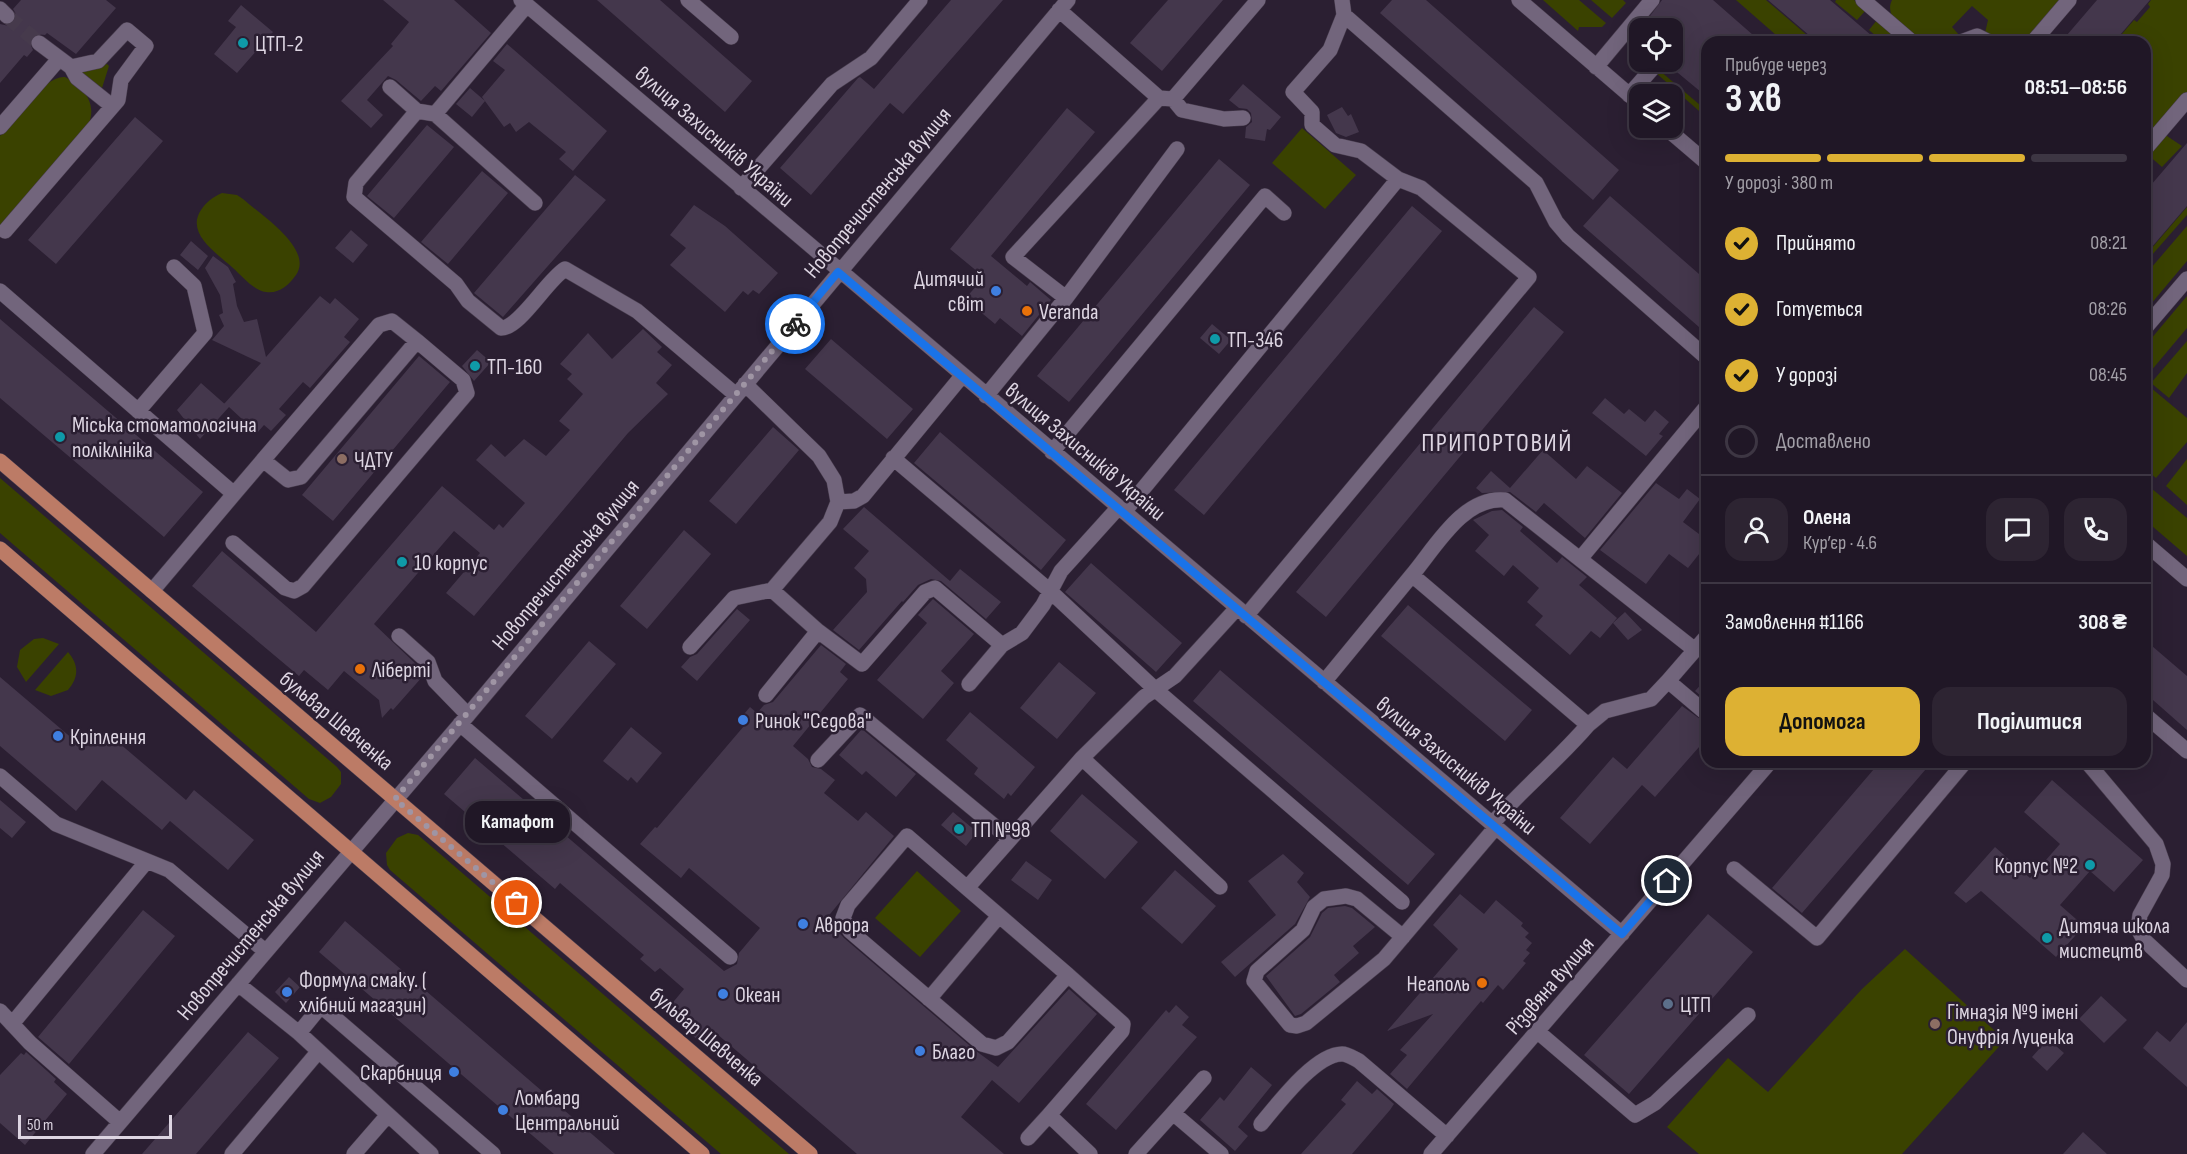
<!DOCTYPE html>
<html lang="uk">
<meta charset="utf-8">
<style>
:root{--surface:#201726;--page:#2d2432;--text:#f1f3f6;--muted:#a29fa7;--line:#3d3643;--accent:#ddb133}
body{margin:0;font-family:"Sofia Sans Condensed",sans-serif;background:var(--page);color:var(--text);height:100vh;display:flex;flex-direction:column;font-size:22px;white-space:nowrap}
*{box-sizing:border-box;margin:0}
p{font-size:20px;color:var(--muted)}
.icon{flex:none;width:33px;height:33px;fill:none;stroke:currentColor;stroke-width:2;stroke-linecap:round;stroke-linejoin:round}
.map{position:relative;flex:1;overflow:hidden}
.sheet{position:absolute;left:1701px;top:36px;width:450px;height:732px;display:flex;flex-direction:column;background:var(--surface);border-radius:18px;box-shadow:0 6px 24px #0002,0 0 0 2px var(--line)}
.sheet>*{flex:none}
.controls{position:absolute;left:1629px;top:18px;display:grid;gap:12px}
.controls a{display:grid;place-items:center;width:54px;height:54px;border-radius:12px;background:var(--surface);box-shadow:0 6px 24px #0002,0 0 0 2px var(--line);font-size:30px}
.scale{position:absolute;left:18px;bottom:15px;width:154px;box-sizing:border-box;padding-left:6px;border:3px solid #ddd5e2;border-top:0;font-size:16px;line-height:21px;white-space:nowrap;color:#ddd5e2;-webkit-text-stroke:4px #2b1f32;paint-order:stroke}
.pin{position:absolute;display:grid;place-items:center;width:51px;height:51px;color:#fff;margin:-26px;border:3px solid #fff;border-radius:50%;box-shadow:0 2px 6px #0007}
.courier{position:absolute;display:grid;place-items:center;width:60px;height:60px;margin:-30px;border:4px solid #1a73e8;border-radius:50%;background:#fff;color:#222;box-shadow:0 2px 8px #0007}
.bubble{position:absolute;height:42px;border-radius:18px;background:var(--surface);box-shadow:0 6px 24px #0002,0 0 0 2px var(--line);font-size:20px;font-weight:700;line-height:42px;text-align:center}
.head em{font-style:normal;font-weight:700}
.head div{display:flex;flex-direction:column-reverse}
.head{display:flex;align-items:center;justify-content:space-between;height:102px;padding:0 24px}
h1{font-size:39px;font-weight:700;line-height:45px}
.bar{display:grid;grid-template-columns:repeat(4,1fr);gap:9px 6px;align-content:center;height:72px;padding:0 24px}
.bar i{height:8px;border-radius:4px;background:var(--line)}
.bar .active{background:var(--accent)}
.bar p{grid-column:span 4}
.line{display:flex;align-items:center;gap:15px;padding:0 24px;border-top:2px solid var(--line)}
.line div{flex:1}
.round{display:grid;place-items:center;flex:none;width:63px;height:63px;border-radius:18px;background:var(--page)}
ol{padding:0 24px;list-style:none}
li{display:flex;align-items:center;gap:18px;height:66px}
li p{margin-inline-start:auto}
li .icon{padding:6px;border-radius:50%;background:var(--accent);color:#111;stroke-width:4}
li:last-child{color:var(--muted)}
li i{width:33px;height:33px;border:3px solid var(--line);border-radius:50%}
.cta{display:flex;gap:12px;margin-top:auto;padding:12px 24px}
.cta a{flex:1;height:69px;border-radius:18px;background:var(--accent);color:#111;font-size:24px;font-weight:700;line-height:69px;text-align:center}
.cta a+a{background:var(--page);color:var(--text)}
.map>svg:first-child{display:block}
</style>
<div class="map">
<svg width="2187" height="1154" viewBox="0 0 2187 1154">
<rect width="100%" height="100%" fill="#2b1f32"/>
<path fill="#3a4200" d="M1543 0H1579L1606 23 1602 27H1579L1578 31Z
M1591 0H1623L1626 3 1612 18Z
M1736 0H1766L1815 42H1784Z
M1836 0H1854L1866 10 1857 20 1835 2Z
M1892 0H2063L2025 42H1995L1985 33 1988 20 1972 6 1952 27 1960 36 1954 42H1920C1908 31 1883 18 1892 0Z
M2151 0H2187V92L2145 141V42H2115L2134 20 2137 22 2150 7 2148 4Z
M1877 20 1899 38 1896 42H1883L1869 30Z
M107 64 109 66 102 88 80 71Z
M1659 70 1707 111V118L1656 73Z
M65 77C83 87 97 102 89 123L0 228V136C13 121 44 75 65 77Z
M1302 128 1356 175 1325 209 1272 163Z
M2164 134 2182 146 2162 167 2147 154Z
M222 193 237 195 243 199C261 215 314 249 296 275 289 285 279 294 266 292 253 290 242 276 233 268 218 254 185 234 201 210 206 202 213 197 222 193Z
M2187 207V215L2145 263V256Z
M2187 226V261L2145 311V275Z
M2187 296V328L2145 378V346Z
M2187 341V373L2169 398 2151 383Z
M2150 387 2187 418V442L2156 478 2145 469V392Z
M2187 459V505L2166 486Z
M0 478 337 767 341 772V784L331 797 320 803 309 799 0 533Z
M2145 483 2187 518V556L2145 520Z
M43 638 59 644 26 682 17 667 20 650 34 639Z
M68 652C79 665 79 677 68 690L51 696 35 690Z
M408 833 418 835 789 1154H721L390 870 387 865 386 853 397 838Z
M917 871 961 911 920 957 875 918Z
M1905 949 2005 1040 1902 1154H1699L1667 1127 1728 1058 1768 1092 1862 989Z"/>
<path fill="#44374c" d="M21 0H106L116 8 76 54 47 33 45 35 35 34 29 41 33 50 27 57 24 55 0 83V24L9 26 14 22 16 14 13 9Z
M383 0H454L491 33 441 91 435 86 421 101 396 80 388 76 367 100 383 115 371 128 341 101 393 46 391 44 409 22Z
M597 0H660L752 81 725 112Z
M951 0H1003L903 114 890 103 811 195 780 168 858 78 860 77 874 89Z
M1168 0H1223L1162 71 1130 43Z
M1392 0H1426L1619 170 1593 200 1380 13Z
M1662 0H1713L1761 42H1707V97L1672 68V28H1641Z
M1768 0H1830L1879 42H1817Z
M2097 0H2150L2114 42H2061Z
M241 5 273 32 237 73 214 54 236 27 228 21Z
M507 44 607 131 573 171 559 159 566 152 529 122 516 132 510 123 504 127 482 97 505 70 493 61Z
M1243 84 1281 117 1270 130 1267 129 1265 141 1245 138 1246 127 1252 122 1251 113 1247 109 1239 108 1229 100Z
M470 88 485 101 472 117 456 104Z
M1342 107 1348 116 1351 114 1359 132 1346 137 1336 133 1327 115Z
M1067 108 1095 132 991 256 1027 286 1030 282 1051 300 1022 336 1000 318 995 324 965 299 984 277 950 249Z
M135 117 163 141 56 264 28 240Z
M427 125 454 147 394 218 367 196Z
M2187 143V206L2145 255V192Z
M1219 159 1250 185 1069 402 1037 376Z
M482 171 508 193 448 264 421 242Z
M575 175 606 200 503 317 474 293Z
M1610 196 1707 281V334L1583 226Z
M694 205 725 226 778 273 759 294 753 290 748 295 743 291 725 312 670 265 686 248 670 235Z
M1412 206 1442 231 1204 515 1174 490Z
M351 230 368 245 353 263 335 248Z
M191 241 208 256 198 270 180 255Z
M213 256 228 267 236 282 233 284 237 306 244 322 257 319 266 357 320 296 330 304 335 298 359 319 344 337 350 342 310 388 303 382 279 409 286 415 271 431 264 425 257 433 229 407 200 439 177 410 201 383 227 406 224 404 261 363 212 340 224 326 219 315 223 313 220 295 205 268Z
M1534 307 1564 332 1326 617 1296 592Z
M0 319 203 492 164 537 0 398Z
M1212 324 1231 340 1219 354 1200 338Z
M643 329 662 347 657 352 672 365 656 383 668 394 628 433 474 616 446 593 480 553 454 531 374 624 420 668 423 676 393 710 391 708 382 718 379 700 344 671 328 690 304 670 299 676 192 586 222 551 316 632 442 486 494 530 499 524 503 528 525 503 476 460 491 444 505 457 524 439 546 456 570 430 559 421 583 394 567 379 572 374 560 364 588 333 612 359Z
M831 339 913 409 887 439 805 369Z
M477 350 491 362 474 381 462 366Z
M419 356 450 382 333 521 302 495Z
M1605 398 1624 414 1629 409 1645 422 1655 410 1669 422 1659 434 1663 436 1646 456 1592 413Z
M773 427 799 450 736 524 709 501Z
M940 432 1066 540 1041 570 914 463Z
M1543 450 1576 479 1587 466 1622 493 1585 538 1544 503 1536 512 1510 492 1482 493 1476 488 1491 471 1510 488Z
M1656 483 1679 499 1687 489 1700 499 1683 522 1707 540V544L1688 568 1669 554 1646 584 1600 550Z
M864 507 950 581 960 569 1001 602 986 619 941 581 931 579 918 585 903 602 902 601 859 650 833 630 867 592 866 579 854 568 869 551 843 529Z
M1502 510 1523 527 1520 531 1557 563 1562 557 1587 577 1579 585 1617 618 1600 638 1591 631 1570 655 1535 625 1543 616 1527 602 1539 588 1513 565 1504 576 1475 551 1489 535 1473 520 1492 511Z
M684 530 711 554 647 629 620 606Z
M1091 563 1182 643 1156 672 1065 592Z
M933 599 974 634 941 671 954 683 923 719 877 680 927 623 918 615Z
M1408 605 1532 710 1505 741 1381 636Z
M737 609 750 620 697 681 681 667 690 657 697 654Z
M1625 612 1642 630 1628 640 1613 623Z
M2145 640 2187 676V730L2145 693Z
M589 641 616 664 552 739 525 716Z
M821 645 846 664 840 672 848 679 793 746 808 759 812 767 821 769 835 780 824 793 858 821 866 812 894 836 826 919 844 938 976 1051 998 1067 1069 989 1097 1014 1019 1103 992 1080 961 1117 1004 1154H857L717 1034 706 1047 665 1012 684 989 660 968 655 972 640 959 644 955 560 883 555 889 444 794 475 758 724 971 737 964 739 953 760 928 689 868 681 878 640 844 655 827 657 828 744 726 738 721 750 707 757 713 764 705 773 702Z
M1059 662 1096 693 1057 739 1020 708Z
M1220 670 1435 854 1408 885 1193 701Z
M0 677 74 740 112 737 186 800 194 790 254 840 228 870 170 821 162 830 102 780 76 811 0 746Z
M1707 678V701L1695 691Z
M1682 706 1707 724V738L1655 797 1642 785 1590 844 1560 818 1613 757 1627 769Z
M970 712 1035 767 1011 796 1008 793 1004 799 974 774 978 768 946 740Z
M631 727 662 753 637 783 631 777 628 781 603 761Z
M862 729 916 774 896 797 866 771 862 775 839 755Z
M1880 762H1932L1802 913 1772 888Z
M2052 780 2143 860 2114 892 2090 871 2060 905 2084 926 2056 957 1981 891 1966 903 1954 893 1995 847 2030 878 2060 844 2024 812Z
M1082 794 1138 842 1105 879 1050 831Z
M0 800 26 822 12 838 0 828Z
M953 812 977 832 966 846 941 825Z
M1283 854 1304 873 1297 882 1310 897 1295 924 1235 977 1221 962 1276 915 1248 881Z
M1026 861 1052 880 1038 900 1011 880Z
M1175 870 1216 906 1182 944 1141 908Z
M1460 894 1484 914 1496 900 1523 923 1521 926 1529 933 1525 937 1532 943 1526 950 1530 953 1523 961 1526 963 1503 990 1498 985 1483 1003 1481 1001 1407 1089 1390 1074 1407 1055 1400 1050 1433 1014 1387 1031 1458 949 1433 925Z
M1345 906 1352 908 1375 927 1353 946 1359 953 1334 975 1340 982 1301 1014 1295 1016 1266 976 1310 937 1322 913 1328 908Z
M143 910 175 936 69 1064 38 1037Z
M1708 914 1753 952 1629 1094 1584 1055Z
M345 921 615 1154H554L319 952Z
M289 977 300 987 286 1003 275 992Z
M2101 996 2127 1020 2104 1043 2079 1019Z
M1176 1005 1189 1017 1182 1025 1197 1037 1116 1130 1086 1104 1166 1010 1169 1013Z
M2187 1022V1087L2143 1048 2157 1031 2170 1042Z
M248 1032 279 1058 196 1154H142Z
M2048 1039 2064 1053 2047 1071 2032 1057Z
M26 1052 56 1079 54 1082 67 1094 25 1145 0 1123V1075L21 1053 24 1055Z
M1251 1067 1272 1085 1238 1127 1248 1136 1235 1151 1200 1120 1220 1097 1224 1101Z
M1357 1081 1372 1094 1377 1089 1394 1104 1390 1110 1352 1154H1301L1346 1104 1341 1100Z
M2083 1132 2107 1154H2063Z"/>
<g fill="none" stroke-linecap="round" stroke-linejoin="round">
<path stroke="#463a4c" stroke-width="15" stroke-dasharray="15 8" stroke-linecap="butt" d="M7 16 39 43"/>
<g stroke="#483d4e" stroke-width="16">
<path id="minor" d="M521 0 1622 934
M688 0 731 37
M1342 0 1344 15 1536 183 1556 222 1568 236 1707 358
M1519 0 1640 104
M1863 0 1912 42
M527 5 435 114 417 111 356 183 354 197 456 284 468 301 501 328C519 329 547 280 565 269L637 311 736 395
M0 9 7 16
M1059 10 1159 98 1013 257 1066 298
M1961 42 1977 36 1989 42
M2033 42 2069 0
M39 43 71 67 77 78 112 106
M1596 67 1652 0
M390 87 417 111
M1629 95 1658 62
M1159 98 1173 99 1258 0
M1173 99 1182 110 1224 119 1243 118
M435 114 535 203
M0 127 59 59
M1666 128 1707 163
M2145 149 2187 100
M741 188 832 84 871 58 920 0
M5 231 118 100 121 80 146 46 127 30 98 61 71 67
M0 291 234 494 152 591
M2145 328 2187 279
M986 396 1066 298 1177 149
M138 411 205 333 194 286 174 267
M1052 452 1265 196 1284 213
M893 458 1050 591 1156 690 1402 902
M234 494 263 460 288 480 301 477 417 341 392 321 379 325 263 460
M838 502 854 501 863 496 962 376
M1124 512 1398 179
M233 543 285 588 294 591 303 586 467 393 463 380 417 341
M2145 543 2187 579
M1580 559 1707 406
M1412 575C1435 548 1463 496 1505 500L1695 650
M1246 616 1529 277 1421 188 1398 179 1361 151 1335 145 1312 125V112L1293 92 1330 50 1344 15
M818 631 862 664 925 592 935 588 1002 645
M399 636 428 662 435 681 468 715
M690 647 734 598 772 590 830 522 838 502 834 480 819 456 745 384
M1668 681 1707 636
M1324 682 1412 575 1588 725C1558 760 1522 789 1492 824
M969 684 1002 645 1022 633 1043 605 1061 571 1118 508
M766 695 818 631 772 590
M2145 715 2187 751
M460 724 730 957
M1588 725 1605 711 1651 699 1668 681 1707 714
M1082 758 1220 887
M818 760 860 715 1010 839
M2087 762 2156 844 2163 864 2162 875 2140 915 2138 929 2144 940 2187 980
M0 776 56 824 147 861
M1734 869 1817 938 1965 762
M967 888 907 836 848 905 843 918 850 931 982 1044 996 1048 1008 1042 1068 975 967 888 1082 758 1144 697 1175 676 1237 608
M1403 937 1357 899 1346 896 1324 899 1314 907 1303 930 1257 971 1254 981 1290 1025 1297 1026 1306 1023 1384 959 1496 827
M1068 975 1123 1024 1122 1031 1049 1115 1090 1154
M238 984 299 1033 321 1006 493 1154
M929 999 999 916
M0 1011 30 1043 120 1122
M12 1024 147 861 169 870 265 951
M1538 1032 1635 1115 1655 1103 1748 1015
M299 1033 431 1154
M1173 1113 1204 1078
M1261 1124C1277 1105 1315 1054 1342 1054 1348 1054 1353 1058 1359 1061L1447 1136
M1028 1138 1049 1115
M93 1154 468 715 1068 0
M232 1154 318 1052
M354 1154 387 1116
M1136 1154 1173 1113 1221 1154
M1431 1154 1770 762"/>
</g>
<g stroke="#483d4e" stroke-width="16">
<path id="major" d="M0 461 810 1154
M0 549 702 1154"/>
</g>
<use href="#minor" stroke="#72657c" stroke-width="15"/>
<use href="#major" stroke="#bc7b66" stroke-width="15"/>
</g>
<g fill="none" stroke-linecap="round" stroke-linejoin="round">
<path stroke="#9f95a4" stroke-width="6" stroke-dasharray="0 10.8" d="M517 903 395 799 795 324"/>
<path stroke="#1a73e8" stroke-width="8" d="M795 324 838 272 1622 934 1667 881"/>
</g>
<g fill="#0f9aa8" stroke="#2b1f32" stroke-width="2">
<circle cx="243" cy="43" r="6"/>
<circle cx="1215" cy="339" r="6"/>
<circle cx="475" cy="366" r="6"/>
<circle cx="60" cy="437" r="6"/>
<circle cx="402" cy="562" r="6"/>
<circle cx="959" cy="829" r="6"/>
<circle cx="2090" cy="865" r="6"/>
<circle cx="2047" cy="938" r="6"/>
</g>
<g fill="#3f7fe0" stroke="#2b1f32" stroke-width="2">
<circle cx="996" cy="291" r="6"/>
<circle cx="743" cy="720" r="6"/>
<circle cx="58" cy="736" r="6"/>
<circle cx="803" cy="924" r="6"/>
<circle cx="287" cy="992" r="6"/>
<circle cx="723" cy="994" r="6"/>
<circle cx="920" cy="1051" r="6"/>
<circle cx="454" cy="1072" r="6"/>
<circle cx="503" cy="1110" r="6"/>
</g>
<g fill="#e8710a" stroke="#2b1f32" stroke-width="2">
<circle cx="1027" cy="311" r="6"/>
<circle cx="360" cy="669" r="6"/>
<circle cx="1482" cy="983" r="6"/>
</g>
<g fill="#8d6e63" stroke="#2b1f32" stroke-width="2">
<circle cx="342" cy="459" r="6"/>
<circle cx="1935" cy="1024" r="6"/>
</g>
<circle fill="#5c6f8a" stroke="#2b1f32" stroke-width="2" cx="1668" cy="1004" r="6"/>
<g text-anchor="middle" stroke-width="5" stroke-linejoin="round" paint-order="stroke">
<g font-size="22" fill="#ddd5e2" stroke="#2b1f32" text-anchor="start">
<text x="255" y="51">ЦТП-2</text>
<text x="984" y="286" text-anchor="end">Дитячий<tspan x="984" dy="25">світ</tspan></text>
<text x="1039" y="319">Veranda</text>
<text x="1227" y="347">ТП-346</text>
<text x="487" y="374">ТП-160</text>
<text x="72" y="432">Міська стоматологічна<tspan x="72" dy="25">поліклініка</tspan></text>
<text x="354" y="467">ЧДТУ</text>
<text x="414" y="570">10 корпус</text>
<text x="372" y="677">Ліберті</text>
<text x="755" y="728">Ринок "Сєдова"</text>
<text x="70" y="744">Кріплення</text>
<text x="971" y="837">ТП №98</text>
<text x="2078" y="873" text-anchor="end">Корпус №2</text>
<text x="815" y="932">Аврора</text>
<text x="2059" y="933">Дитяча школа<tspan x="2059" dy="25">мистецтв</tspan></text>
<text x="299" y="987">Формула смаку. (<tspan x="299" dy="25">хлібний магазин)</tspan></text>
<text x="1470" y="991" text-anchor="end">Неаполь</text>
<text x="735" y="1002">Океан</text>
<text x="1680" y="1012">ЦТП</text>
<text x="1947" y="1019">Гімназія №9 імені<tspan x="1947" dy="25">Онуфрія Луценка</tspan></text>
<text x="932" y="1059">Благо</text>
<text x="442" y="1080" text-anchor="end">Скарбниця</text>
<text x="515" y="1105">Ломбард<tspan x="515" dy="25">Центральний</tspan></text>
</g>
<g font-size="22" fill="#ddd5e2" stroke="#2b1f32">
<text transform="translate(715 136) rotate(41)" y="8">вулиця Захисників України</text>
<text transform="translate(877 192) rotate(-50)" y="8">Новопречистенська вулиця</text>
<text transform="translate(1086 451) rotate(40)" y="8">вулиця Захисників України</text>
<text transform="translate(565 564) rotate(-50)" y="8">Новопречистенська вулиця</text>
<text transform="translate(337 720) rotate(40)" y="8">бульвар Шевченка</text>
<text transform="translate(1457 765) rotate(40)" y="8">вулиця Захисників України</text>
<text transform="translate(250 934) rotate(-50)" y="8">Новопречистенська вулиця</text>
<text transform="translate(1549 985) rotate(-49)" y="8">Різдвяна вулиця</text>
<text transform="translate(707 1036) rotate(40)" y="8">бульвар Шевченка</text>
</g>
<g font-size="26" letter-spacing="1.5" fill="#ddd5e2" stroke="#2b1f32">
<text x="1497" y="451">ПРИПОРТОВИЙ</text>
</g>
</g>
</svg>
<div class="controls">
<a><svg class="icon" aria-label="locate" viewBox="0 0 24 24"><circle cx="12" cy="12" r="6"/><path d="M12 2v4M12 18v4M2 12h4M18 12h4"/></svg></a>
<a><svg class="icon" aria-label="layers" viewBox="0 0 24 24"><path d="M12 4l9 5-9 5-9-5zM3 14l9 5 9-5"/></svg></a>
</div>
<div class="scale">50 m</div>
<div class="pin" style="left:517px;top:903px;background:#ea580c"><svg class="icon" aria-label="bag" viewBox="0 0 24 24"><path d="M5 8h14l-1 12H6zM9 8a3 3 0 0 1 6 0"/></svg></div>
<div class="pin" style="left:1667px;top:881px;background:#1f2937"><svg class="icon" aria-label="home" viewBox="0 0 24 24"><path d="M3 11l9-7 9 7M6 9v11h12V9"/></svg></div>
<div class="courier" style="left:795px;top:324px"><svg class="icon" aria-label="bike" viewBox="0 0 24 24"><circle cx="6" cy="16" r="4"/><circle cx="18" cy="16" r="4"/><path d="M6 16l4-8h5l3 8M10 8l3 8H6M13 5h3"/></svg></div>
<div class="bubble" style="left:465px;top:801px;width:105px">Катафот</div>
<section class="sheet">
<div class="head"><div><h1>3 хв</h1><p>Прибуде через</p></div><em>08:51–08:56</em></div>
<div class="bar"><i class="active"></i><i class="active"></i><i class="active"></i><i></i><p>У дорозі · 380 m</p></div>
<ol>
<li><svg class="icon" aria-label="check" viewBox="0 0 24 24"><path d="M5 12l5 5 9-10"/></svg>Прийнято<p>08:21</p></li>
<li><svg class="icon" aria-label="check" viewBox="0 0 24 24"><path d="M5 12l5 5 9-10"/></svg>Готується<p>08:26</p></li>
<li><svg class="icon" aria-label="check" viewBox="0 0 24 24"><path d="M5 12l5 5 9-10"/></svg>У дорозі<p>08:45</p></li>
<li><i></i>Доставлено</li>
</ol>
<div class="line" style="height:108px"><a class="round"><svg class="icon" aria-label="person" viewBox="0 0 24 24"><circle cx="12" cy="8" r="4"/><path d="M4 21q1-7 8-7t8 7"/></svg></a><div><b>Олена</b><p>Кур’єр · 4.6</p></div><a class="round"><svg class="icon" aria-label="chat" viewBox="0 0 24 24"><path d="M4 5h16v11H9l-5 4z"/></svg></a><a class="round"><svg class="icon" aria-label="phone" viewBox="0 0 24 24"><path d="M5 4h4l2 5-3 2q2 4 5 5l2-3 5 2v4C11 20 4 13 5 4z"/></svg></a></div>
<div class="line" style="height:78px"><div>Замовлення #1166</div><b>308 ₴</b></div>
<div class="cta"><a>Допомога</a><a>Поділитися</a></div>
</section>
</div>
